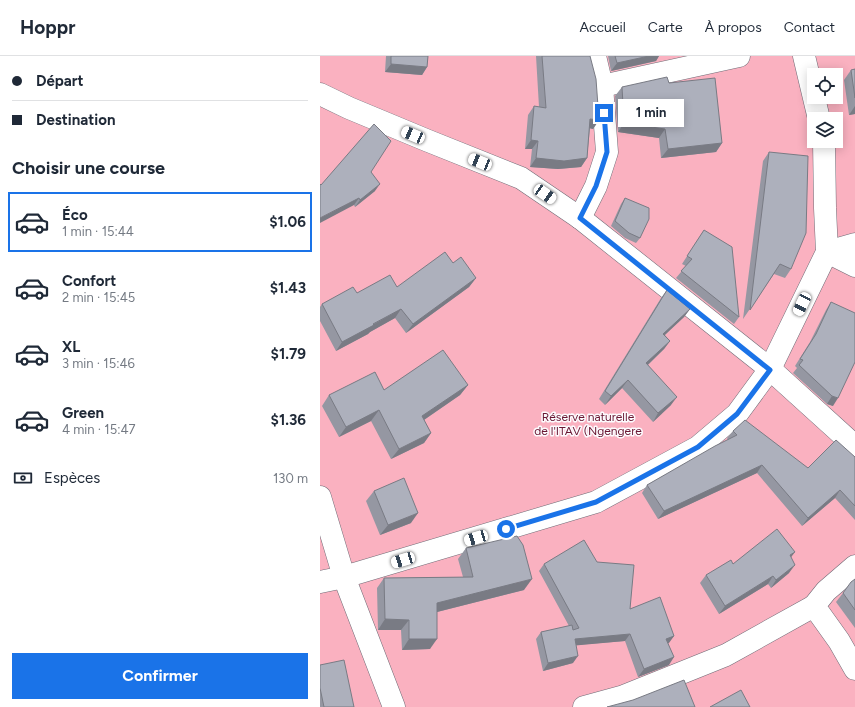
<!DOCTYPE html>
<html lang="fr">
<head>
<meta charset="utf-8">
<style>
	:root { --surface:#fff; --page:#f2f2f3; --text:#1f2937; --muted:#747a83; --line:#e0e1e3; --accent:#1a73e8 }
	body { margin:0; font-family:Figtree,sans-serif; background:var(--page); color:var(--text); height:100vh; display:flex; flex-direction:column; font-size:15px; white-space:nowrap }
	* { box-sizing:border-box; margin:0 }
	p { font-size:13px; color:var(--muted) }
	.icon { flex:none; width:22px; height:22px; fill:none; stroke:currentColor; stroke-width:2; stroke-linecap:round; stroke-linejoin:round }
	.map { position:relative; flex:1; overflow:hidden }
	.drawer { display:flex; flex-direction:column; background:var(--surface); width:320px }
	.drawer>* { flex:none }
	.banner { display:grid; align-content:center; height:88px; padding:0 12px; background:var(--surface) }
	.fabs { position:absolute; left:487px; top:12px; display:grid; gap:8px }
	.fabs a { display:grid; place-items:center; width:36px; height:36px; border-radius:0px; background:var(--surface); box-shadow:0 2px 10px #0003; font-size:20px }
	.end { position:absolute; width:18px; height:18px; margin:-9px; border:5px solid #1a73e8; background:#fff; box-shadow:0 0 0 2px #fff }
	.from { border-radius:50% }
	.bubble { position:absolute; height:28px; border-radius:0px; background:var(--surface); box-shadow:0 2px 10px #0003; font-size:13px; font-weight:700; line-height:28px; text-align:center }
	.car { position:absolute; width:12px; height:24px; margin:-12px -6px; border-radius:5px; box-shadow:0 0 3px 1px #0007; background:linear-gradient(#fff 24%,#345 0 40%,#fff 0 76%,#345 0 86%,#fff 0) }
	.banner b { display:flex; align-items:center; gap:14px; height:38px; font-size:15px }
	.banner b+b { border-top:1px solid var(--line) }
	.banner i { width:10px; height:10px; background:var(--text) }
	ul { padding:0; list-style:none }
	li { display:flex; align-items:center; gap:12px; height:60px; margin:0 8px 6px; padding:0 4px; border:2px solid transparent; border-radius:0px }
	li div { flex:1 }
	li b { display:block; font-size:15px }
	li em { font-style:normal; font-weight:700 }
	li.on { border-color:var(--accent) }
	li>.icon { width:36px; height:36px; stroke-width:1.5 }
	h2 { padding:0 12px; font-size:18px; line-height:48px }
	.pay { display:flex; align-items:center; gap:10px; height:44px; padding:0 12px; font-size:15px }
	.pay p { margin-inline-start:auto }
	.button { display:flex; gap:8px; margin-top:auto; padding:8px 12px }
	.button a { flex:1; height:46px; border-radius:0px; background:var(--accent); color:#fff; font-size:16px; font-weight:700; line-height:46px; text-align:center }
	header { display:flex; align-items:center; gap:24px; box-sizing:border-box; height:56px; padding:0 20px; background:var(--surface); border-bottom:1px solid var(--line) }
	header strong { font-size:19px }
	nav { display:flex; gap:22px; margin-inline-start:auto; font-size:14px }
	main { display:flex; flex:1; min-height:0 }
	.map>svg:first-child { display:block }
</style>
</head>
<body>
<header>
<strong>Hoppr</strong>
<nav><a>Accueil</a><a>Carte</a><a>À propos</a><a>Contact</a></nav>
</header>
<main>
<section class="drawer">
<div class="banner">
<b><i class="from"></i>Départ</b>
<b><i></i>Destination</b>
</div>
<h2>Choisir une course</h2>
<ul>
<li class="on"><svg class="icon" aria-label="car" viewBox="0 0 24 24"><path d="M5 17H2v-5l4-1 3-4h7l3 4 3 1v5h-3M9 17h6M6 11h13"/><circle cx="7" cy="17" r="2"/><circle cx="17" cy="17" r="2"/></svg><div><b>Éco</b><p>1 min · 15:44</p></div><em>$1.06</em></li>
<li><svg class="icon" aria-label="car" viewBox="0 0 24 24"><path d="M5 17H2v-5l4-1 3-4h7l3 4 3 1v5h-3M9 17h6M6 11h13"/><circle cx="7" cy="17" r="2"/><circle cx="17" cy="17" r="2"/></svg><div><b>Confort</b><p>2 min · 15:45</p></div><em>$1.43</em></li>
<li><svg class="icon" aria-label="car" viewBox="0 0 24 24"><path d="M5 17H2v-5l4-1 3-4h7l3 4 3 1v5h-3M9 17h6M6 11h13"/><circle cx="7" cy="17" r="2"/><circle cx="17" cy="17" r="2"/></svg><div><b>XL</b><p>3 min · 15:46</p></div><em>$1.79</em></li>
<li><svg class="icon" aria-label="car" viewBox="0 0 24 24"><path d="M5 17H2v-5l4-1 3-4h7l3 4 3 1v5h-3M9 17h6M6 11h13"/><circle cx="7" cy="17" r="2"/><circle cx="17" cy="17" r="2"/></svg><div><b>Green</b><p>4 min · 15:47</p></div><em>$1.36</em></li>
</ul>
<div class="pay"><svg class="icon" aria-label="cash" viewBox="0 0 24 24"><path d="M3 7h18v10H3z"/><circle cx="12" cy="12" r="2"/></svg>Espèces<p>130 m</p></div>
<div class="button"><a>Confirmer</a></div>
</section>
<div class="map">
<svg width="535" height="651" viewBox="0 0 535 651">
	<rect width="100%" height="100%" fill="#f1ecf9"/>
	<path fill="#fab1c0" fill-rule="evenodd" d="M 0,0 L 535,0 L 535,651 L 0,651 ZM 494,19 L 516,19 L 516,41 L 494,41 ZM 494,63 L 516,63 L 516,85 L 494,85 Z"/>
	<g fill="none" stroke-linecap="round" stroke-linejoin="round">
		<defs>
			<g id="minor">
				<polyline points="484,0 499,63"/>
				<polyline points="282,30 419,0"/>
				<polyline points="0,38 29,52 106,84 201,122 260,162 450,313 535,390"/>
				<polyline points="260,162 276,130 287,96 282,30 275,0"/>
				<polyline points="507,196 535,210"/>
				<polyline points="507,196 535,188"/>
				<polyline points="0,441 24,521 74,651"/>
				<polyline points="535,510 506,535 494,550 519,585 535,613"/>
				<polyline points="0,526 24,521 276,446 378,391 417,358 450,313 507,196 505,152 504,85"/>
				<polyline points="264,651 304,640 406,599 494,550"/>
			</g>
		</defs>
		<use href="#minor" stroke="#706b76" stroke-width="23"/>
		<use href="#minor" stroke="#fff" stroke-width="22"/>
	</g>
	<g fill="#9597a2">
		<polygon points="66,0 108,0 107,11 102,19 65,16"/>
		<polygon points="216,0 270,0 279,64 273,73 270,72 267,102 261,111 238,113 210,111 212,93 205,93 208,59 214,50 219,51"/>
		<polygon points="288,0 339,0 336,5 291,15"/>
		<polygon points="535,13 535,58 529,59 524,24 531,14"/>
		<polygon points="349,27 402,87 396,96 341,102 339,82 298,76 295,40 302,31"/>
		<polygon points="449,96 471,213 465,222 454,218 423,263 443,105"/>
		<polygon points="51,116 55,135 35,151 34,149 1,129"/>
		<polygon points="305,142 320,182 316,187 305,182 291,170 301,148"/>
		<polygon points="384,174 419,261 414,268 356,222 366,210 362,208"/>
		<polygon points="133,207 156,222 149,231 86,277 75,262 50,276 48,278 16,295 0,265 0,251 2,248 37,237 77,231"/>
		<polygon points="347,234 370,253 364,261 345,279 350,285 344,293 328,309 351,349 333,366 302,332 285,349 279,343 341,242"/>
		<polygon points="511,246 513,350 507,348 473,317 477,312 475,310 490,286 506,254"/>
		<polygon points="148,329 140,339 104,364 111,377 104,387 71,403 51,365 19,381 2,350 9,339 64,334"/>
		<polygon points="413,375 488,412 535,401 535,464 515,442 482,470 437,417 338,463 322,437 327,429 408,384 407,382"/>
		<polygon points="54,435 91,467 60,479 46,445"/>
		<polygon points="146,492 204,534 117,556 110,593 82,594 81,574 58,574 57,532 64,522 143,521 138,503"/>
		<polygon points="471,502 469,517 451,532 448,528 399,558 380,527 386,519 413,508"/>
		<polygon points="277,506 310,553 354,580 348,587 349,609 318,621 305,585 256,589 253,607 223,615 216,583 221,576 249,570 219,515 224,508"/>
		<polygon points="535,523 535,572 516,546 523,537"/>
		<polygon points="0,609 34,651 0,651"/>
	</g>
	<g fill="#797b84">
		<polygon points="329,0 339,0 336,5 291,15 297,7"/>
		<polygon points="71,8 107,11 102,19 65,16"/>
		<polygon points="535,50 535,58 529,59"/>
		<polygon points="270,63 279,64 273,73 264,71"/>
		<polygon points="304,67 345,73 339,82 298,76"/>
		<polygon points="211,84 218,85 212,93 205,93"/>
		<polygon points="402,87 396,96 341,102 348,93"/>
		<polygon points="216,102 267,102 261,111 238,113 210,111"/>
		<polygon points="60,128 55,135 35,151 40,144"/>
		<polygon points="39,142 34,149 0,167 0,162"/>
		<polygon points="156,222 149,231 86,277 93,268"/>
		<polygon points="81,253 75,262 50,276 48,278 16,295 22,286"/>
		<polygon points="370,253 364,261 337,286 343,278"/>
		<polygon points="350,285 344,293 320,316 326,307"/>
		<polygon points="308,324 302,332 285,349 291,340"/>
		<polygon points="148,329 140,339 95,370 102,360"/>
		<polygon points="512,340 518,342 513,350 507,348"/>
		<polygon points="357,341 351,349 333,366 338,357"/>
		<polygon points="59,354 51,365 19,381 26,371"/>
		<polygon points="111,377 104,387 71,403 79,393"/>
		<polygon points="442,409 437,417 338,463 344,455"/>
		<polygon points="520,434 515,442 482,470 488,462"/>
		<polygon points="98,457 91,467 60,479 68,469"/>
		<polygon points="475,496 469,504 470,499"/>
		<polygon points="475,509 469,517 451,532 456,524"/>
		<polygon points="453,520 448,528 399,558 405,550"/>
		<polygon points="212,523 204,534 109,558 117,547"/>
		<polygon points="65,563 89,564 81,574 58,574"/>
		<polygon points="310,578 305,585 250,590 255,583"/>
		<polygon points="354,580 349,587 341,590 346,583"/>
		<polygon points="89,583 117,583 110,593 82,594"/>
		<polygon points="258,600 253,607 223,615 228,607"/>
		<polygon points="354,601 349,609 318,621 324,613"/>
	</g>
	<g fill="#adb0bc" stroke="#797b84">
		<polygon points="71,0 108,0 107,11 71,8"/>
		<polygon points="222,0 270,0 276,23 279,64 270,63 267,102 244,105 216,102 218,85 211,84 214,50 226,52"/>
		<polygon points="295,0 329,0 297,7"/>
		<polygon points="535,13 535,42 531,14"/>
		<polygon points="347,21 349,27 395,22 402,87 348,93 345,73 304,67 302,31"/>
		<polygon points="54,68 71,85 51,116 60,128 40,144 39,142 0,162 0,128 1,129"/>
		<polygon points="449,96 488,100 486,177 471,213 460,208 430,254"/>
		<polygon points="305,142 329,152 329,163 320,182 309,177 295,165"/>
		<polygon points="384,174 412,191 419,261 361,215 372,203 367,200"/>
		<polygon points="125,196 133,207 141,201 156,222 93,268 81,253 53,268 54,269 22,286 2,248 33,231 37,237 70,219 77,231"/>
		<polygon points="347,234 370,253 343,278 350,285 326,307 357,341 338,357 308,324 291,340 285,335"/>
		<polygon points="511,246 535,257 535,306 518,342 512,340 479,309 483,304 480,303 496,278"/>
		<polygon points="123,294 148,329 102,360 111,377 79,393 59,354 26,371 9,339 55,316 64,334"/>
		<polygon points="425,364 488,412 516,384 535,401 535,450 520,434 488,462 442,409 344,455 327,429 395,390 417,379 413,375"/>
		<polygon points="84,422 98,457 68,469 54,435"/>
		<polygon points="457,473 475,496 470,499 475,509 456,524 453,520 405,550 386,519 411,504 413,508"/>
		<polygon points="197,480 203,489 212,523 117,547 117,583 89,583 89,564 65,563 64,522 153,521 146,492"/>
		<polygon points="264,484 277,506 314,509 310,553 340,541 354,580 346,583 354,601 324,613 310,578 255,583 258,600 228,607 221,576 252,569 253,574 259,572 224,508"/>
		<polygon points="535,523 535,554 523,537 531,526"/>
		<polygon points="24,604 34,651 4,651 0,632 0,609"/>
		<polygon points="364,624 375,651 287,651 313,644"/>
		<polygon points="421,634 430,651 390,651"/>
	</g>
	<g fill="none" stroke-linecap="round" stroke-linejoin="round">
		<polyline stroke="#1a73e8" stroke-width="5" points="186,473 276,446 378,391 417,358 450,314 260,162 276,130 287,96 284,57"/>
	</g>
	<g text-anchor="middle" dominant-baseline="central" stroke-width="3" stroke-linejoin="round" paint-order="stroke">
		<g font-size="12" fill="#691632" stroke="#fcfbfe">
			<text x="268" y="361">Réserve naturelle<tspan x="268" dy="14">de l'ITAV (Ngengere</tspan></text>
		</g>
	</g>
</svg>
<div class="fabs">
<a><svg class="icon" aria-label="locate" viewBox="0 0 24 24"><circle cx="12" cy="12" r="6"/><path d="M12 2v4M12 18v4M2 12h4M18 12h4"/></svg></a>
<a><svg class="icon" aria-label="layers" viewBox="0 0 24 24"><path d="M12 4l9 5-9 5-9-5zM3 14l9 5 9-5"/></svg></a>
</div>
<i class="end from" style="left:186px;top:473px"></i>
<i class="end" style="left:284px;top:57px"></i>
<div class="bubble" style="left:298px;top:43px;width:66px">1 min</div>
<i class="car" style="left:93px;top:79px;rotate:293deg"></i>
<i class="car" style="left:160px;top:106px;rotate:292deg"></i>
<i class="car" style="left:225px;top:138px;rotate:124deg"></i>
<i class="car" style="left:482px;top:248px;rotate:206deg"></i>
<i class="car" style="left:156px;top:482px;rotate:253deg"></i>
<i class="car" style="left:83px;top:504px;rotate:253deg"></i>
</div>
</main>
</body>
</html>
